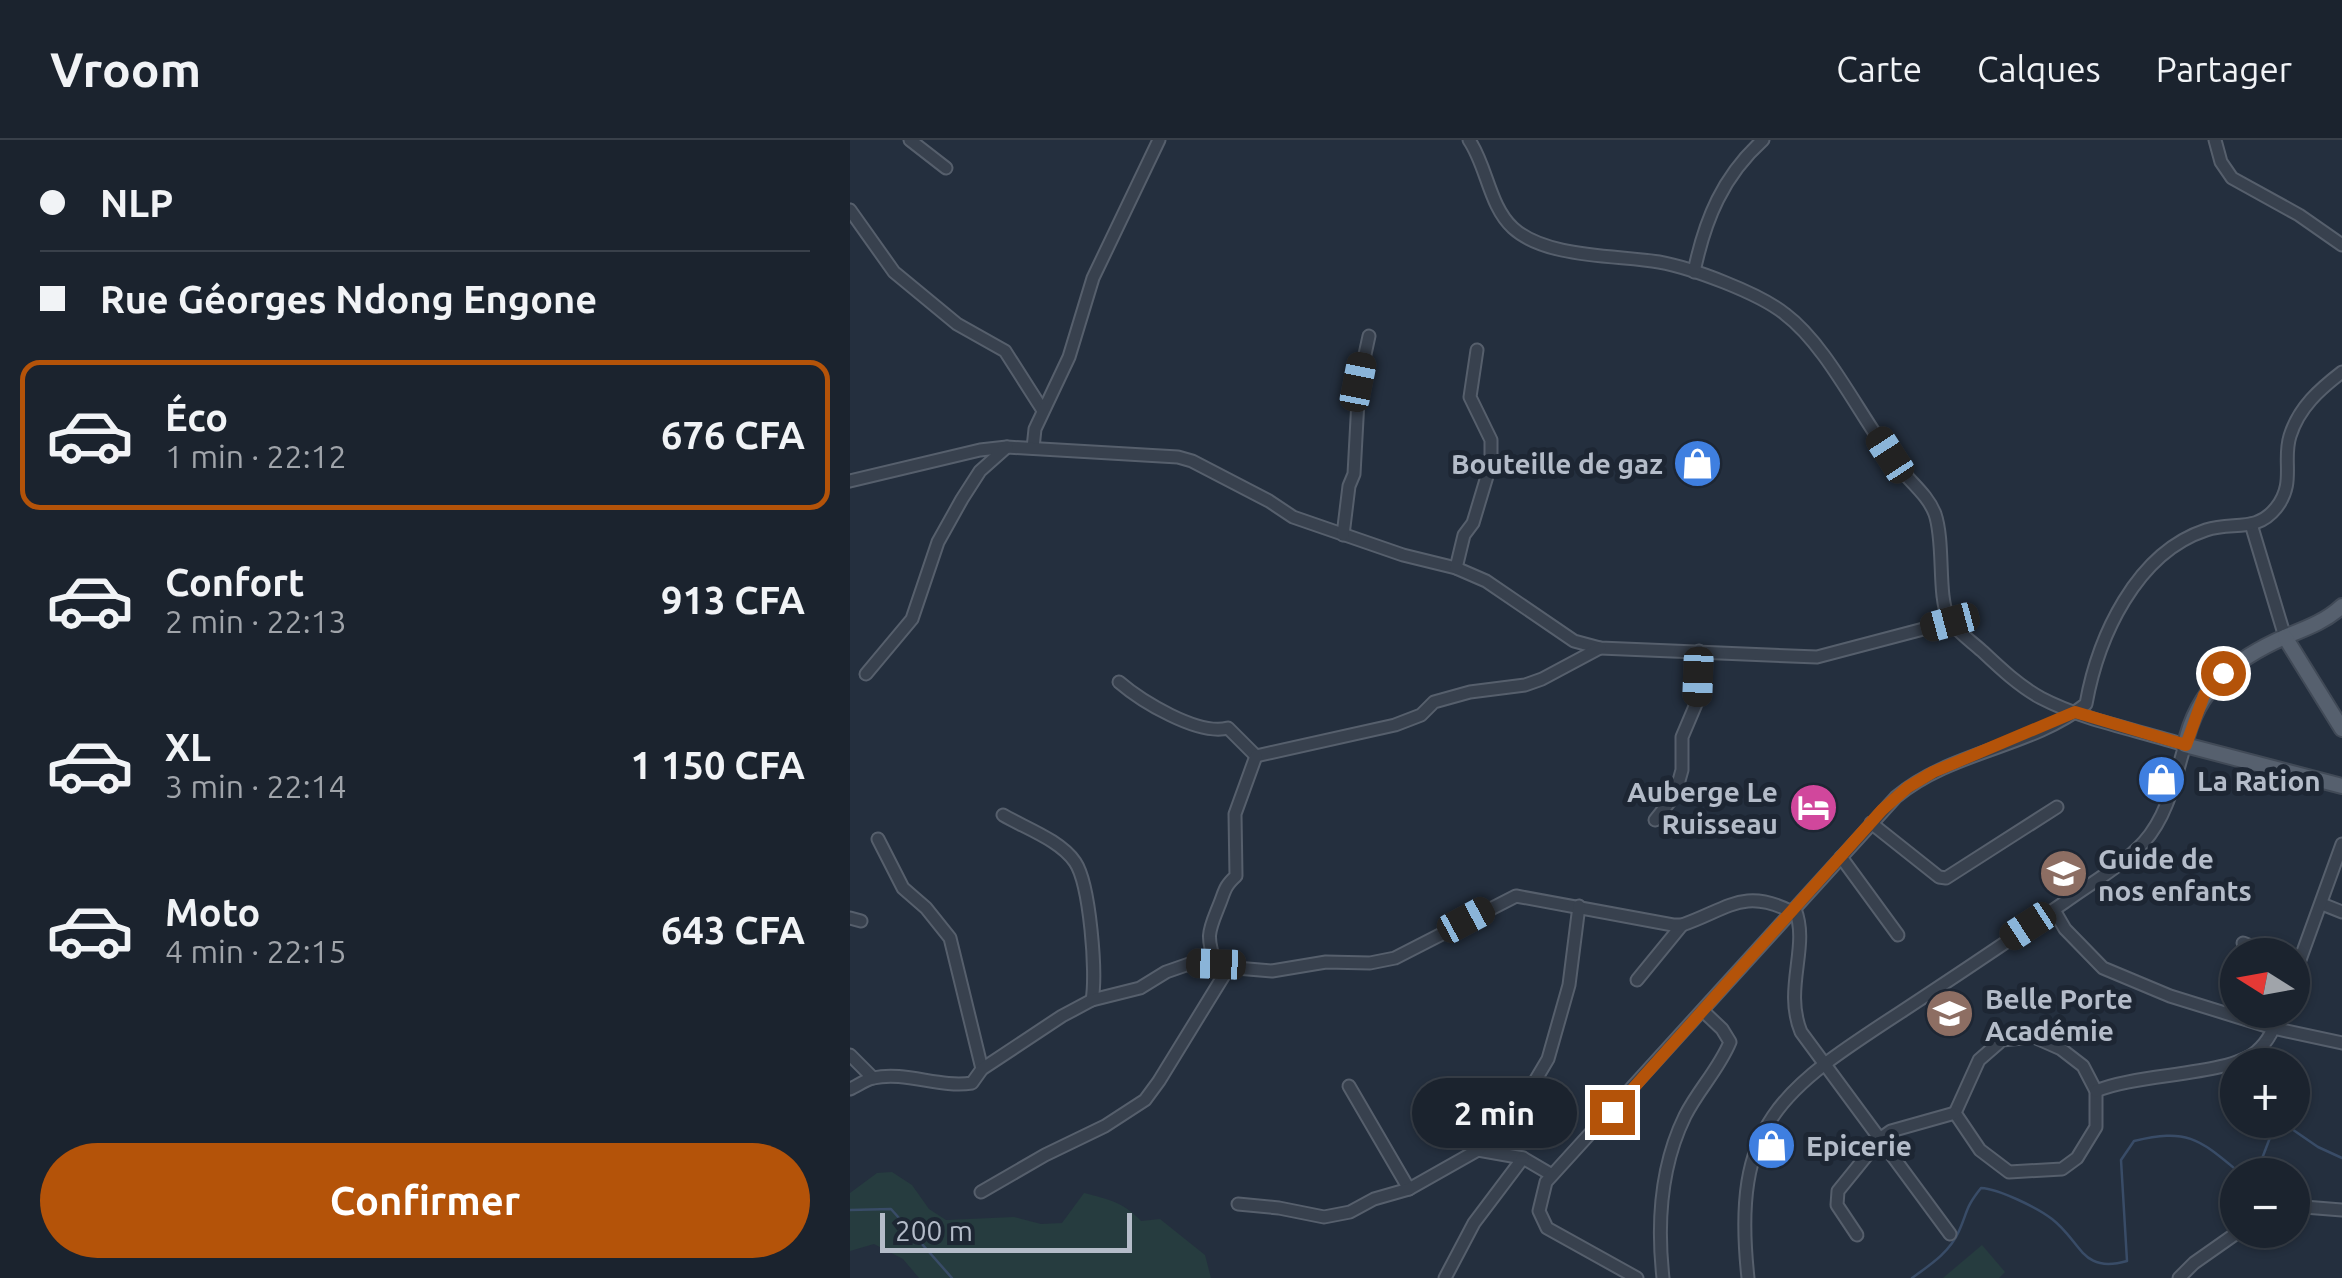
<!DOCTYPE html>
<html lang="fr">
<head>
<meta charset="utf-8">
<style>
	:root { --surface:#1b232e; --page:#282f3a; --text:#f1f3f6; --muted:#a0a4aa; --line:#39404a; --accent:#b45309 }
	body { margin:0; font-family:Ubuntu,sans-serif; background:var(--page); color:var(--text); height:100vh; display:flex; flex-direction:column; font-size:38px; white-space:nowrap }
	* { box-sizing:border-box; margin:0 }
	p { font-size:32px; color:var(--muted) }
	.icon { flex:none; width:55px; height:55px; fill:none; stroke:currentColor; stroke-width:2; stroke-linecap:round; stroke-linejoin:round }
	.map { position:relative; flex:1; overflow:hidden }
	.drawer { display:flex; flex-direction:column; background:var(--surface); width:850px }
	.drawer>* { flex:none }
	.top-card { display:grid; align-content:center; height:220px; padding:0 40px; background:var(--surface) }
	.needle { width:65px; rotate:281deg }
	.tools { position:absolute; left:1370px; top:798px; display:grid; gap:20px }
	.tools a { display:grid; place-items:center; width:90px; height:90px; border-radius:50%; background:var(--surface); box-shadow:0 2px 8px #0004,0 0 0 2px var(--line); font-size:50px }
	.scale { position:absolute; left:30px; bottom:25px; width:252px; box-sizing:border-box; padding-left:10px; border:5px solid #b4bcc9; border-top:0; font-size:28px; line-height:35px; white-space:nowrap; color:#b4bcc9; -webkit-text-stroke:8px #1d2633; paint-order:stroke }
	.end { position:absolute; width:45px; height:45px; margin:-22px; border:12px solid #b45309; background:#fff; box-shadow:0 0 0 5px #fff }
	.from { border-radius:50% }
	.bubble { position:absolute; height:70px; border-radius:35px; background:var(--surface); box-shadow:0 2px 8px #0004,0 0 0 2px var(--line); font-size:32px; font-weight:600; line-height:70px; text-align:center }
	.car { position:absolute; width:30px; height:60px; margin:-30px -15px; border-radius:12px; box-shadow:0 0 8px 2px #0007; background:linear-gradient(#222 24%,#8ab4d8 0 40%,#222 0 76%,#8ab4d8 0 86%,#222 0) }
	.top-card b { display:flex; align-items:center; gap:35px; height:95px; font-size:38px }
	.top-card b+b { border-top:2px solid var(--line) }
	.top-card i { width:25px; height:25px; background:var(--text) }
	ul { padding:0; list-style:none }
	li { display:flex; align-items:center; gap:30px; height:150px; margin:0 20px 15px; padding:0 20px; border:5px solid transparent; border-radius:20px }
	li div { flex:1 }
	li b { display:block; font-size:38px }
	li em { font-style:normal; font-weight:600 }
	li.on { border-color:var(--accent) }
	li>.icon { width:90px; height:90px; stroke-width:1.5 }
	.button { display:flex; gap:20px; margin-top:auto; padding:20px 40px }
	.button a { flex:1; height:115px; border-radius:60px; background:var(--accent); color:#fff; font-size:40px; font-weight:600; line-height:115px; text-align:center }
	header { display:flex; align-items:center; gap:60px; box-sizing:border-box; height:140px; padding:0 50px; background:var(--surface); border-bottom:2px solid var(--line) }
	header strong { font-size:48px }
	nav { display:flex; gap:55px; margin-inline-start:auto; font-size:35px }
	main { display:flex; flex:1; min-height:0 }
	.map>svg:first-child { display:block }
</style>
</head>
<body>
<header>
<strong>Vroom</strong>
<nav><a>Carte</a><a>Calques</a><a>Partager</a></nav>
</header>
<main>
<section class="drawer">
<div class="top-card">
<b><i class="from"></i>NLP</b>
<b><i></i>Rue Géorges Ndong Engone</b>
</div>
<ul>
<li class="on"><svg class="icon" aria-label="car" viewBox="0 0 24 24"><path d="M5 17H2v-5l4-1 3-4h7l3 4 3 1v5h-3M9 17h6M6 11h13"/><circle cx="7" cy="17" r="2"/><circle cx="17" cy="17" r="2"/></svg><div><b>Éco</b><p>1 min · 22:12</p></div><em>676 CFA</em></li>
<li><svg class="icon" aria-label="car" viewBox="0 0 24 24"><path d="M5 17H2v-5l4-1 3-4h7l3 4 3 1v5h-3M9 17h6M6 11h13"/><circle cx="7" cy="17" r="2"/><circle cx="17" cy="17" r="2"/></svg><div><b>Confort</b><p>2 min · 22:13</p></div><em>913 CFA</em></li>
<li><svg class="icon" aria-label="car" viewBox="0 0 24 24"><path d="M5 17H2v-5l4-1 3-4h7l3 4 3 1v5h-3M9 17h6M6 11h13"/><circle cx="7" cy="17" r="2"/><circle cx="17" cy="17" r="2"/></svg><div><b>XL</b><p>3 min · 22:14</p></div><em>1 150 CFA</em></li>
<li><svg class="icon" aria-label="car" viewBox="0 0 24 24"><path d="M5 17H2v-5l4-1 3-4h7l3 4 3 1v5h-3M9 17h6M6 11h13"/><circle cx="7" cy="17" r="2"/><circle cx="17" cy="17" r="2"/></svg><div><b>Moto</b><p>4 min · 22:15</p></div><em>643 CFA</em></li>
</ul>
<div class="button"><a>Confirmer</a></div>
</section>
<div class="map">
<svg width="1492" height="1138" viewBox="0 0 1492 1138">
	<rect width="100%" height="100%" fill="#242f3e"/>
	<g fill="#263c3f">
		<path d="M 42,1032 L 62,1045 L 79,1069 L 96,1080 L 164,1077 L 191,1084 L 212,1083 L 234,1053 C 258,1059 275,1063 291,1081 L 310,1079 L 355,1115 L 361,1138 L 69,1138 L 53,1119 L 24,1104 L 0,1111 L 0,1053 L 27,1033 Z"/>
		<polygon points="1132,1105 1155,1132 1149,1138 1093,1138"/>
	</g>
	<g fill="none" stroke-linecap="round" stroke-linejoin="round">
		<g stroke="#394c67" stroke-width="2.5">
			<polyline points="0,1070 41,1069 102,1138"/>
			<path d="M 1062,1138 C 1080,1125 1100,1112 1109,1091 C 1118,1071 1115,1068 1131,1048 C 1149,1049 1188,1068 1202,1079 C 1232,1102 1231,1134 1277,1121 L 1271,1020 L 1284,1001 C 1338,988 1349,999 1390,1033 L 1408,1029 L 1421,995 L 1433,983 L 1468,1007 L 1492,1018"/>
		</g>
		<defs>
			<g id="minor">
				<polyline points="60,0 96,28"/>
				<path d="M 619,0 C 637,26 639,66 663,88 C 696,118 766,115 809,122 C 842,128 909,153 935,174 C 979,207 1013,283 1048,326 C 1060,342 1078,355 1085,374 C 1095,403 1087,457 1099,479 C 1106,491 1121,501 1132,511 C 1150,528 1169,546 1191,558 C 1235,581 1288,590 1335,605 C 1325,638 1318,675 1294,702 C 1272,726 1241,743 1215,762 C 1161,799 1106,836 1051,872 C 931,950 881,983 898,1138"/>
				<polyline points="1365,0 1371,22 1382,38 1449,75 1492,105"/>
				<polyline points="0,70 44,132 107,184 155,211 192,269"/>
				<path d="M 844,132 C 855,79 873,36 913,0"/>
				<polyline points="183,308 185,289 219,217 243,138 309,0"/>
				<polyline points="0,341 130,310 157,307 328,317 342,321 419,361 443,377 553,415 606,428 636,441 724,501 750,508 967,517 1100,482"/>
				<polyline points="1401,384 1435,497"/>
				<polyline points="493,395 499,346 504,334 509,242 519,196"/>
				<polyline points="606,428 614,395 623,383 641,323 641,300 620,257 627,210"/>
				<polyline points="16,534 62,479 88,402 112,359 130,331 157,307"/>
				<path d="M 269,542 C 291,561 348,596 378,588 L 406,616 L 545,585 L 571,575 L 584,562 L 620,552 L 675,545 L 692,539 L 750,508"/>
				<path d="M 153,675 C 175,688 210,700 225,722 C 240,744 247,834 242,860"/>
				<polyline points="805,680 825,655 832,630 832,597 846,564 849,511"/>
				<polyline points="1021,683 1089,737 1096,738 1207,667"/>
				<polyline points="28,699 53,748 76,768 100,798 132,929"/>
				<polyline points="991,717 1048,795"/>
				<polyline points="1472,764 1492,772"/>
				<path d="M 945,769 C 960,807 933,848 951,892 L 1100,1094"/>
				<polyline points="1204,770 1215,789 1253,828 1320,856 1423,888 1492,903"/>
				<polyline points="0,778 11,781"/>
				<polyline points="1393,803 1424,815"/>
				<path d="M 366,825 C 355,794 359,791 370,763 C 375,750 375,746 386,736 L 385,674 L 406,616"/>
				<polyline points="787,840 832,785"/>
				<polyline points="1442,842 1492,704"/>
				<polygon points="1184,897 1211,909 1233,926 1246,951 1246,987 1227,1018 1212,1029 1159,1032 1130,1010 1105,973 1129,920 1152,900"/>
				<polyline points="0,915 23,938"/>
				<polyline points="499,946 559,1049"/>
				<path d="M 0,949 C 7,946 15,940 23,938 C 56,931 89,948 122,943 L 132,929 L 212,876 L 242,860 L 290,848 L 316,832 L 339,824 L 422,831 L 476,822 L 520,823 L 545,818 L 666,756 L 823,785 L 832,785 C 878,769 894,747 942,772"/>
				<path d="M 1246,951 C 1287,933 1379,936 1407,911 C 1420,900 1425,885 1431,870"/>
				<polyline points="628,1010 673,1018 702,1035"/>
				<polyline points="131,1052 195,1015 255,986 295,960 309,941 379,827"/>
				<polyline points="388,1064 429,1068 474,1077 500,1072 524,1059 559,1049 628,1010 685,941 698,919 719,845 729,766"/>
				<polyline points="1442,1066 1492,1070"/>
				<polyline points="1007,1095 987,1065 988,1051 1031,998 1041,991 1105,973"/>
				<polyline points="595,1138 624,1083 673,1018"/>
				<path d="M 787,1138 L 697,1088 L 689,1071 L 696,1042 L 1046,657 C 1101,611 1180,608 1236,564 C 1248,497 1286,413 1356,390 C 1383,381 1406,393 1426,368 C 1446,343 1432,321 1440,296 C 1449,267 1470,249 1492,232"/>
				<path d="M 813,1138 C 807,1084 811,1025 835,976 C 848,950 869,929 880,902 L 872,889 L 853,871"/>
				<polyline points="1329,1138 1344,1123 1391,1090"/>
			</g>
			<g id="major">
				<path d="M 1492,466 C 1476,481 1457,488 1437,496 C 1386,518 1347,548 1335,605 L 1492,646"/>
				<polyline points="1435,497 1492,589"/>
			</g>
		</defs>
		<use href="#minor" stroke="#565f6c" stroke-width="15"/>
		<use href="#major" stroke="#414a57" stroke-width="18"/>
		<use href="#minor" stroke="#38414e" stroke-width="11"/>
		<use href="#major" stroke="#56606e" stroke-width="14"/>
	</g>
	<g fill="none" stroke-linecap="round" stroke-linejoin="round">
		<polyline stroke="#b45309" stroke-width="12" points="762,972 1032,670 1058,647 1083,632 1225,572 1336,605 1354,555 1373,533"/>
	</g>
	<defs>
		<symbol id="shop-disc" viewBox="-11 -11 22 22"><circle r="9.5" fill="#3f7fe0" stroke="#1d2633"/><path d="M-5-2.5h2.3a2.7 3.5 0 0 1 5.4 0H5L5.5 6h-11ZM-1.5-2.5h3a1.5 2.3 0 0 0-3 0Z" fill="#fff"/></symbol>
		<symbol id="hotel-disc" viewBox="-11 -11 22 22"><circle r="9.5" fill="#d1479c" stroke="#1d2633"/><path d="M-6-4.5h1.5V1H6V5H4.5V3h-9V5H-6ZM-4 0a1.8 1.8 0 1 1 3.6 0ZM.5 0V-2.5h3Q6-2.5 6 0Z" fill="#fff"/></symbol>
		<symbol id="school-disc" viewBox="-11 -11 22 22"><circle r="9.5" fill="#8d6e63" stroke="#1d2633"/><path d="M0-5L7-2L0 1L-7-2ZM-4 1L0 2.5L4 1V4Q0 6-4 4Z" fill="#fff"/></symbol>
	</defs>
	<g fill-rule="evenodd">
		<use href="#shop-disc" x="820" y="296" width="55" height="55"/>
		<use href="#shop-disc" x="1284" y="612" width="55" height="55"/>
		<use href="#hotel-disc" x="936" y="640" width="55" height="55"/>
		<use href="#school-disc" x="1186" y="706" width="55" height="55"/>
		<use href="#school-disc" x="1072" y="846" width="55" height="55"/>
		<use href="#shop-disc" x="894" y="978" width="55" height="55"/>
	</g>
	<g text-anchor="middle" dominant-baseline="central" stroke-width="10" stroke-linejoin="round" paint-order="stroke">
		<g font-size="28" font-weight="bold" fill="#b4bcc9" stroke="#1d2633" text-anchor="start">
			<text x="813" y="323" text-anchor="end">Bouteille de gaz</text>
			<text x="1347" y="640">La Ration</text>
			<text x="928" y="651" text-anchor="end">Auberge Le<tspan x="928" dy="32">Ruisseau</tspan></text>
			<text x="1248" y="718">Guide de<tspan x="1248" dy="32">nos enfants</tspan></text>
			<text x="1135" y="858">Belle Porte<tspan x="1135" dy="32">Académie</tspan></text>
			<text x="956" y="1005">Epicerie</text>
		</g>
	</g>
</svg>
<div class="tools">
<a><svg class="needle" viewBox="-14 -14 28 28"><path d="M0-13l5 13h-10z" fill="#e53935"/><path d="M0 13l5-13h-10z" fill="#a0a4aa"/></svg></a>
<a>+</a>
<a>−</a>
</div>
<div class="scale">200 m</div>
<i class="end from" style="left:1373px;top:533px"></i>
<i class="end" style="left:762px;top:972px"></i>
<div class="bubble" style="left:562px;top:938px;width:165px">2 min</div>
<i class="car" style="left:508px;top:242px;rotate:11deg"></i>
<i class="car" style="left:1040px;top:315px;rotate:327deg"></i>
<i class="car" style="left:1100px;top:482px;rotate:255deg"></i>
<i class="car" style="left:848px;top:537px;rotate:182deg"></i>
<i class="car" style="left:616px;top:780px;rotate:62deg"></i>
<i class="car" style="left:1178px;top:786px;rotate:237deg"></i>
<i class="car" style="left:366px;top:824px;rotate:272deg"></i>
</div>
</main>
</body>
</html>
